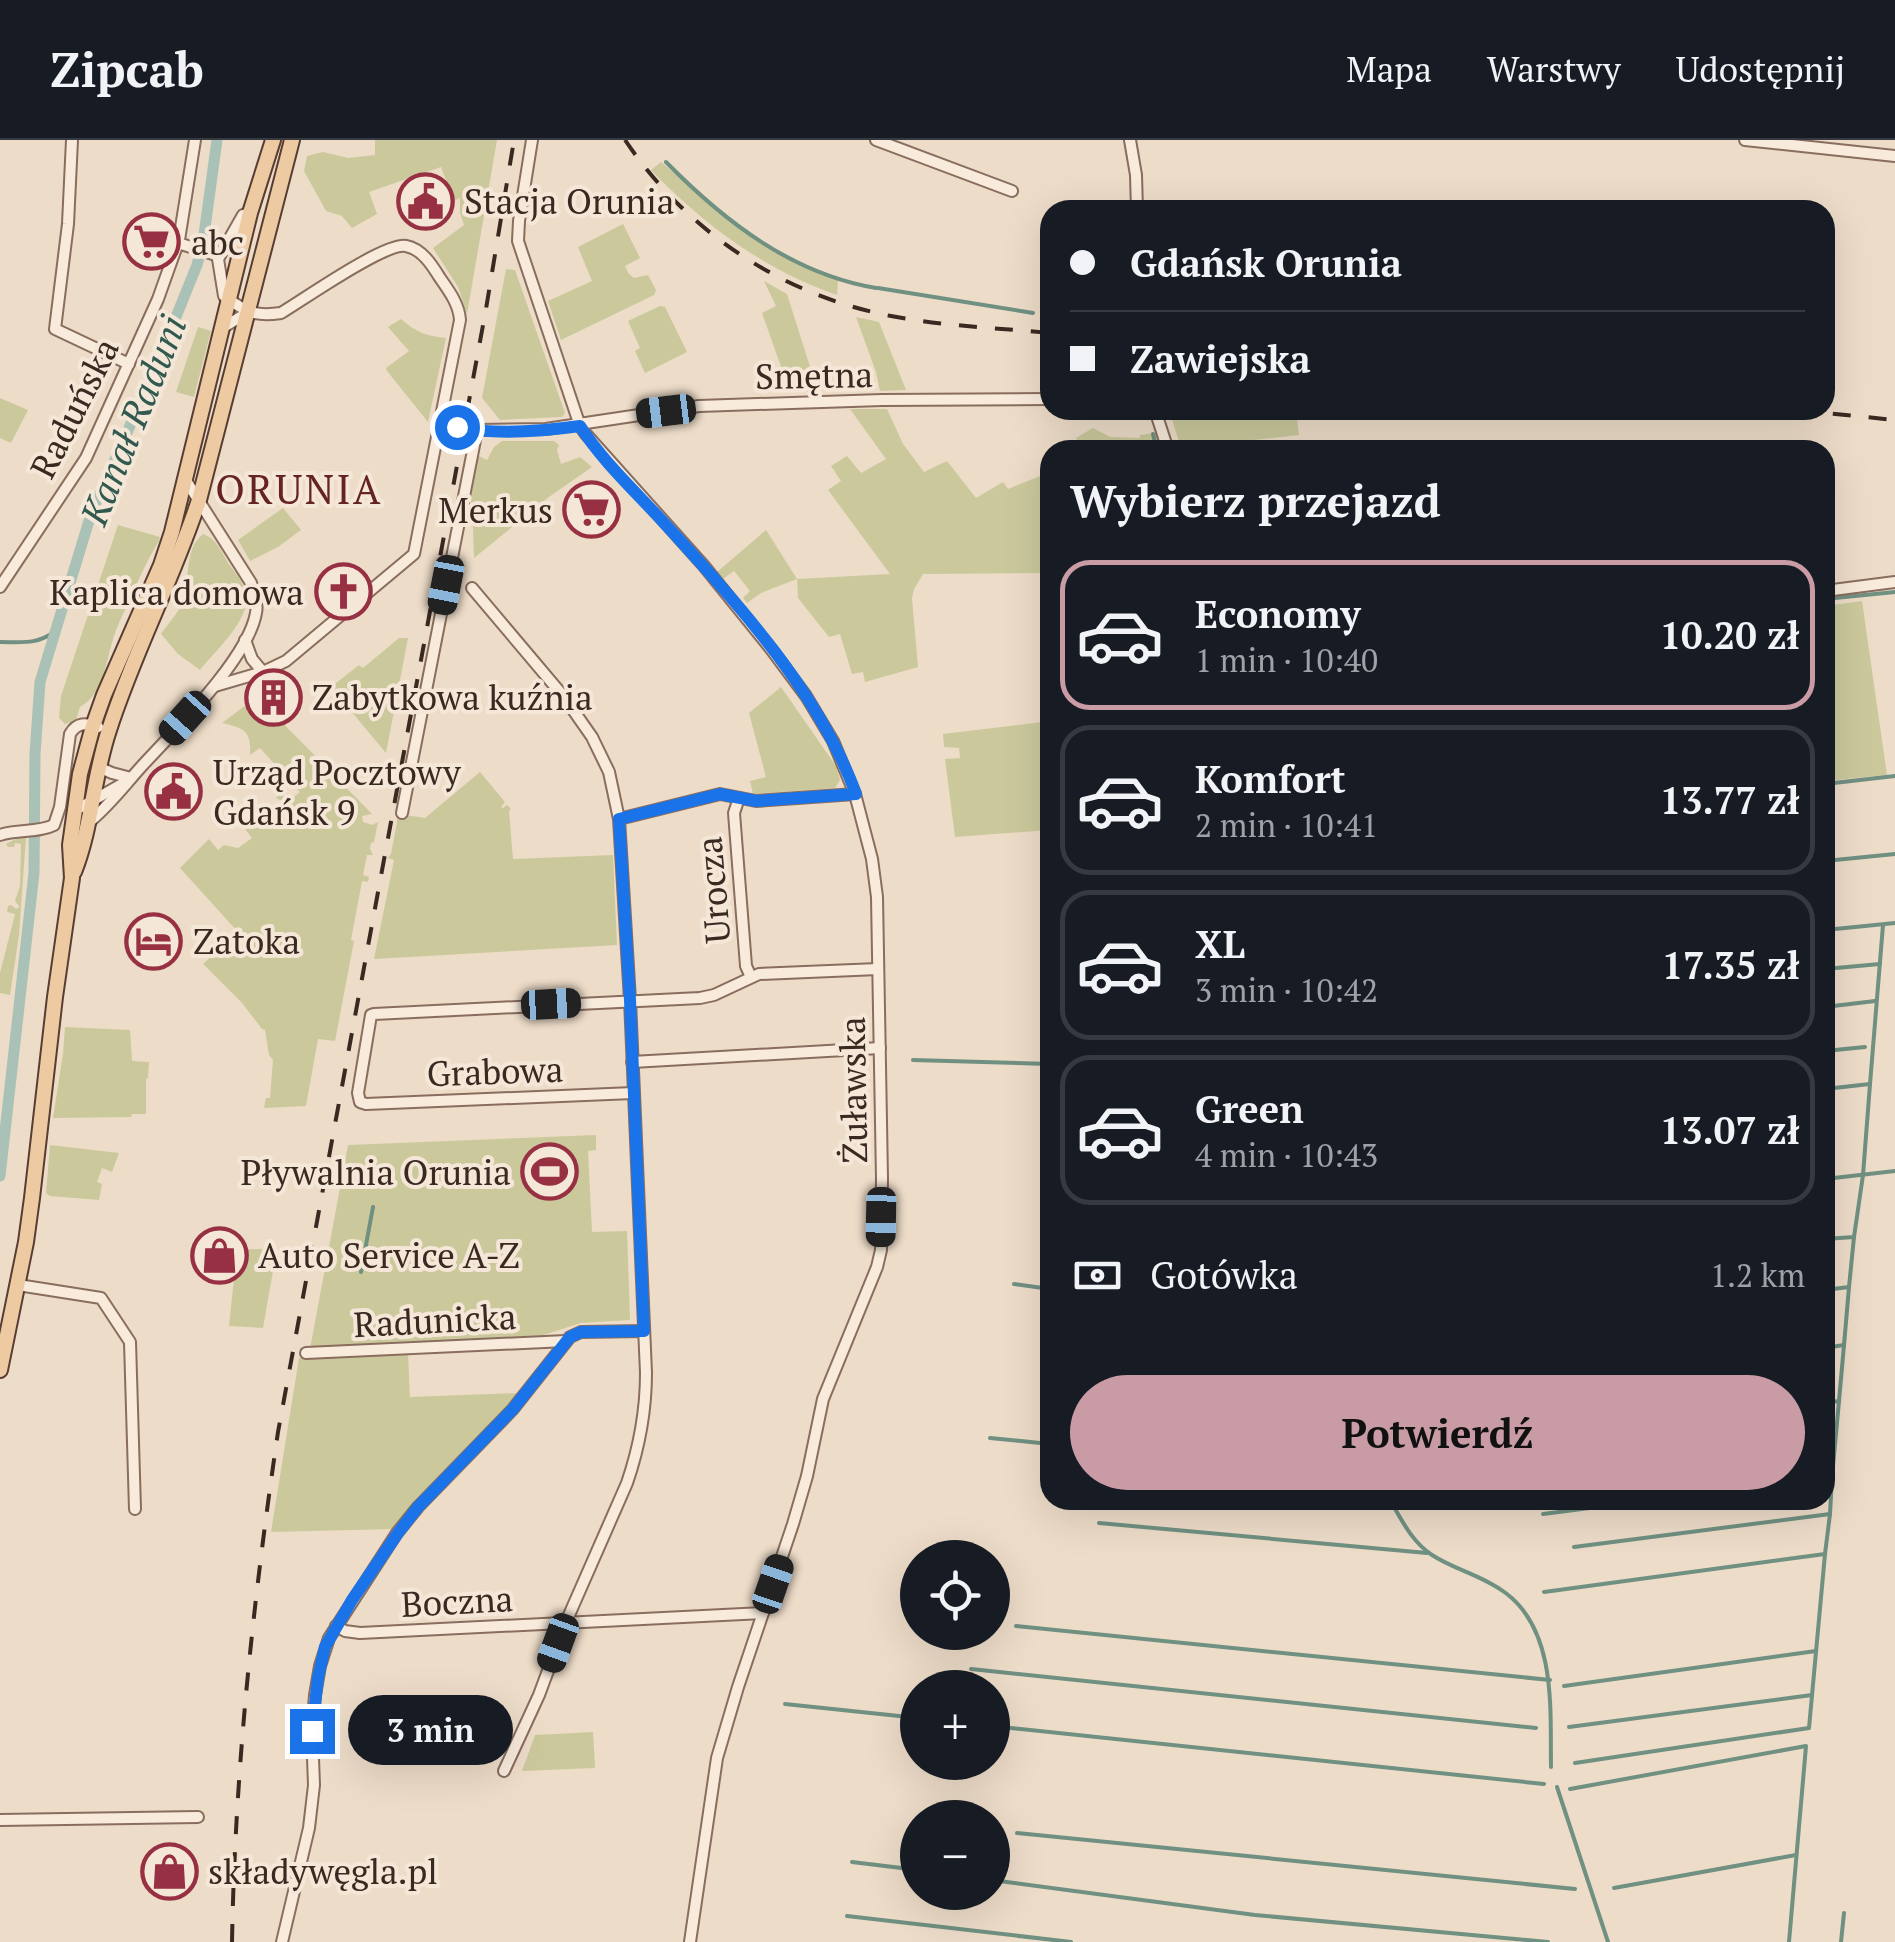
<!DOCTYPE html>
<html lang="pl">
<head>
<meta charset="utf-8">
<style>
	:root { --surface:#171b24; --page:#242831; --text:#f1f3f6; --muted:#9ea1a6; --line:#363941; --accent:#c89ba5 }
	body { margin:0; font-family:"PT Serif",serif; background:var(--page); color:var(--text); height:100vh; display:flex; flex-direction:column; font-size:38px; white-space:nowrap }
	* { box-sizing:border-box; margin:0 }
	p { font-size:32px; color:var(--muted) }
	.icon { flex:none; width:55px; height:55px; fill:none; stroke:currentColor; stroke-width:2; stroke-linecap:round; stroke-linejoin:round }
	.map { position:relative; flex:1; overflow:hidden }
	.panel { position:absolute; left:1040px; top:300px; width:795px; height:1070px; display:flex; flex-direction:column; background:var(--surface); border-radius:30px; box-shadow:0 10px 40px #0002 }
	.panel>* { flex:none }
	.banner { position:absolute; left:1040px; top:60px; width:795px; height:220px; border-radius:30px; box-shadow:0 10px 40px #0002; display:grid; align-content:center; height:220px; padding:0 30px; background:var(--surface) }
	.fabs { position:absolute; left:900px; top:1400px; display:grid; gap:20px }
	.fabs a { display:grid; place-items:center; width:110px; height:110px; border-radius:50%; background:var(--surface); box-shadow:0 10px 40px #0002; font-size:50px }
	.end { position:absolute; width:45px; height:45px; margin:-22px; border:12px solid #1a73e8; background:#fff; box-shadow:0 0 0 5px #fff }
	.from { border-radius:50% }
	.bubble { position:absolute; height:70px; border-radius:35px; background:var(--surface); box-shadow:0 10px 40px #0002; font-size:32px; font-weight:700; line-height:70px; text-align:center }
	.car { position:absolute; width:30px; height:60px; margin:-30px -15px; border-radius:12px; box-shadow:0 0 8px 2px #0007; background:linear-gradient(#222 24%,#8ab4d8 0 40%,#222 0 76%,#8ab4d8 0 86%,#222 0) }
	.banner b { display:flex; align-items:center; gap:35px; height:95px; font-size:38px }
	.banner b+b { border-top:2px solid var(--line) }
	.banner i { width:25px; height:25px; background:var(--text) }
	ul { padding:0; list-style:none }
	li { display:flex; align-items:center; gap:30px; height:150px; margin:0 20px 15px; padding:0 10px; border:5px solid var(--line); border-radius:30px }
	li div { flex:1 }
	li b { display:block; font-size:38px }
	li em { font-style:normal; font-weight:700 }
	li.active { border-color:var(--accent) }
	li>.icon { width:90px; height:90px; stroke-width:1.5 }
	h2 { padding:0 30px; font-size:45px; line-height:120px }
	.pay { display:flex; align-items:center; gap:25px; height:110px; padding:0 30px; font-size:38px }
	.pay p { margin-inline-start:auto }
	.action { display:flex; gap:20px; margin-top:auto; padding:20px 30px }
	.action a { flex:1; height:115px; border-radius:60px; background:var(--accent); color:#111; font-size:40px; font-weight:700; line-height:115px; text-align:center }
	header { display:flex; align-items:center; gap:60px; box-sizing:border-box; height:140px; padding:0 50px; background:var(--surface); border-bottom:2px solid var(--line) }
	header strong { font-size:48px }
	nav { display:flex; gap:55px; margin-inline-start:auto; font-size:35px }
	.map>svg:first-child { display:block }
</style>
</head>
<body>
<header>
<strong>Zipcab</strong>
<nav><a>Mapa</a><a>Warstwy</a><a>Udostępnij</a></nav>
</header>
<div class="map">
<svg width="1895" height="1802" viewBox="0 0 1895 1802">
	<rect width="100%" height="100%" fill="#eddcc8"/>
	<g fill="#cbc99c">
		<polygon points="375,0 497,0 467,174 458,147 433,108 464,85 460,73 460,58 454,61 441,27 369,52 377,74 352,88 342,76 326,71 304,31 307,16 323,12 348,18 375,15"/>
		<path d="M 661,22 L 741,90 L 814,131 L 838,140 L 837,155 C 763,129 704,85 651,30 Z"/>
		<polygon points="623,84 640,118 625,126 629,134 634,138 648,135 656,150 654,155 561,200 548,161 592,141 578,107"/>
		<polygon points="506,129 515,130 565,273 562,277 500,280 482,258"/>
		<polygon points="764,141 787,154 818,252 791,252 789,249 762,173 776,166"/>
		<polygon points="660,166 665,167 687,212 645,233 635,211 640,208 628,181"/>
		<polygon points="856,177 879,182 906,250 880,251 876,232"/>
		<path d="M 401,179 C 416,192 426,196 446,198 L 428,282 L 387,231 L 386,228 L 409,211 L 388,187 Z"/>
		<polygon points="198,187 211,191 194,257 176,252"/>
		<polygon points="0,258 28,270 11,303 0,298"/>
		<polygon points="850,269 887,269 903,304 924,332 947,321 976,358 1003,342 1008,349 1040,336 1050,351 1050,433 923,434 914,449 912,458 918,527 865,542 863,532 852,534 840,494 829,497 798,458 797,439 761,453 747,463 743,458 750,451 734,431 723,439 717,432 766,390 797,439 890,434 828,350 841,341 831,326 847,316 861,333 886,319"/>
		<polygon points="1169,270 1296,270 1299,295 1181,308"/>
		<polygon points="1093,288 1110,297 1140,298 1140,295 1156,293 1161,310 1082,310 1076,298"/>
		<polygon points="502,301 554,301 559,305 557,310 561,324 580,317 592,327 549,357 474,418 472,363 465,359 475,314 487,320 494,307"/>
		<polygon points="283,368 301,390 278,407 250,421 238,400"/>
		<path d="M 118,385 L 160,397 L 159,401 C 147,420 139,439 130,459 C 125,471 118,483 114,496 C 106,520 104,554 80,567 L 76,580 L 65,584 L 59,578 L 61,556 Z"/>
		<path d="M 203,394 C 216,398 221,411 228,423 C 234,431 242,440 245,450 C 255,476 215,511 200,530 L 178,514 L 161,494 C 169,482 180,471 185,458 L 183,456 C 191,436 184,409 203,394 Z"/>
		<polygon points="1862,461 1887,635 1825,641 1825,466"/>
		<polygon points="399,498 408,498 386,613 331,547 359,525 363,528"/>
		<polygon points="781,547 836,626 840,640 835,648 753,654 750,641 766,637 749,573"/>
		<path d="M 259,555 L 271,571 L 372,674 L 362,676 L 363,682 L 372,685 L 378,682 L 374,702 L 371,703 L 370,709 L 373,715 L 367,715 L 363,735 L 369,737 L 368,742 L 362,741 L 351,800 L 354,801 L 335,901 L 318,899 L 306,966 L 264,968 L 266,958 L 270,958 L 273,920 L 269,915 L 265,890 L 262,889 L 242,863 L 203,824 L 238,792 L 180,728 L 209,699 L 218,710 L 224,705 L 238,708 L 252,698 L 243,686 L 267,666 L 276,669 L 284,662 L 276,658 C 282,652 287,652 294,657 L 300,652 L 260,608 L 250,615 C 252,589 242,588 222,583 Z"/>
		<polygon points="1050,581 1050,690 955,697 945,619 960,618 959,608 944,607 943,594"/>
		<polygon points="480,632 505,662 501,667 503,668 507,665 511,669 509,671 513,719 613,715 617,805 374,819 394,720 388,718 391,714 399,671 405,675 425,678"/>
		<polygon points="20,697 26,697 19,795 10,855 0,853 0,833 15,774 7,772 8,766 11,765 16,769 20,767 15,761 20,746 21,704 15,703 14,707 8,707 6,704"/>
		<polygon points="65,887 130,890 132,921 149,922 148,938 146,939 146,974 132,974 131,977 53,978 63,914"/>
		<polygon points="596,995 596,1010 588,1011 592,1092 627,1091 630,1180 581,1183 531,1199 310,1209 348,1005"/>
		<polygon points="50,1005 119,1013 112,1032 102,1028 97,1042 102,1044 99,1060 50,1056 46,1053"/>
		<polygon points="277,1108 263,1188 229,1186 237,1110"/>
		<polygon points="408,1213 410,1257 519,1253 395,1389 271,1392 299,1218"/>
		<polygon points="593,1592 595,1628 522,1631 535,1595"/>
	</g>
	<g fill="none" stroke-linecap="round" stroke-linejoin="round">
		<g stroke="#709082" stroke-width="4">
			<path d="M 666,22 C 724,81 792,134 876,148"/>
			<polyline points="878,148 1033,173"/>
			<polyline points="1153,294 1157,310"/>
			<polyline points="1825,459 1895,452"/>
			<path d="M 0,502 C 23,502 36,505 56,491"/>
			<polyline points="1825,644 1895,636"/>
			<polyline points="1825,721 1895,714"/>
			<polyline points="1825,790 1895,783"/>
			<polyline points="1825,829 1880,824"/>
			<polyline points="1825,867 1875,861"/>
			<polyline points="1825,911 1865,907"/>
			<polyline points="913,920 1050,924"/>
			<polyline points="1825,949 1870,944 1883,785"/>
			<polyline points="1825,1039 1895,1031"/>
			<polyline points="1825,1099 1854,1097 1863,1035 1870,944"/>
			<polyline points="365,1110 379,1113"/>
			<polyline points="361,1132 373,1067"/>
			<polyline points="1014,1144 1050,1149"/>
			<polyline points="1825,1150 1849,1147 1854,1097"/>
			<polyline points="1825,1208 1844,1205 1849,1147"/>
			<polyline points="1825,1263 1839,1261 1844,1205"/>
			<polyline points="990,1298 1050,1304"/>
			<polyline points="1825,1337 1832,1337 1839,1261"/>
			<path d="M 1390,1360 C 1401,1379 1412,1402 1432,1415 C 1455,1430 1484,1436 1507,1454 C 1557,1493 1550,1571 1551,1627"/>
			<polyline points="1543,1374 1652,1360"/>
			<polyline points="1099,1383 1427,1413"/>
			<polyline points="1574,1407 1830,1374 1832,1337"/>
			<polyline points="1544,1452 1825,1414 1830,1374"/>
			<polyline points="1016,1486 1550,1540"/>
			<polyline points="971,1529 1536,1588"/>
			<polyline points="1564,1546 1816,1511"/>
			<polyline points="785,1564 918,1578"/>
			<polyline points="992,1586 1544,1644"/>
			<polyline points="1569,1587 1812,1555"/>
			<polyline points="1575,1623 1809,1588 1825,1414"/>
			<polyline points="1557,1647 1608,1802"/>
			<polyline points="1570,1649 1806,1606 1789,1802"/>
			<polyline points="1017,1693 1575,1749"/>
			<polyline points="852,1722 918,1730"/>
			<polyline points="992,1740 1255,1775 1548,1802"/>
			<polyline points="1614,1748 1796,1715"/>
			<polyline points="847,1776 1071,1802"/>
			<polyline points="1841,1802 1844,1773"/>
		</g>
		<polyline stroke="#a9c1b6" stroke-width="11" points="0,1036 34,733 35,614 40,542 91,374 152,236 197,125 203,102 217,0"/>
		<defs>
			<g id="minor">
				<polyline points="72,0 68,84 55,189 129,224"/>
				<polyline points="532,0 519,81 518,101 580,286 585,293 704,426 771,509 806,556 833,601 855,654 872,719 877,757 882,1038 881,1110 877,1127 823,1259 807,1336 793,1384 738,1547 717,1618 690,1802"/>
				<polyline points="876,0 1012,51"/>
				<polyline points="1130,0 1136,35 1137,70"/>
				<polyline points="1745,0 1895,16"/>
				<polyline points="178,103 219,116"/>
				<polyline points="222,188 247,173"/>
				<polyline points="1155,270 1168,310"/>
				<polyline points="441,284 477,290 546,289 699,266 882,260 1050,259"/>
				<polyline points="0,447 86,318 158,159 179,100 195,0"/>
				<path d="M 472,448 L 564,557 L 592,597 L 609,632 L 619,679 L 630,860 L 646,1233 C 646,1270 639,1308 627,1343 L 566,1482 L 539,1555 L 504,1631"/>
				<polyline points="1825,451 1895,442"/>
				<polyline points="245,500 252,519 263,532"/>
				<path d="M 215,546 L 263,532 L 286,521 L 414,414 L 460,180 C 459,164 449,151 440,138 C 432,125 422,109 406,106 C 385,102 303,160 281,173 C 254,177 246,172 224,156 L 218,119 L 243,75 L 250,73"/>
				<polyline points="98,627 112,633 131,638"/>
				<polyline points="739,658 734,673 746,826 751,837"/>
				<polyline points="74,671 122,644"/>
				<polyline points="402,673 477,290"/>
				<polyline points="619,679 720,654 756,661 855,654"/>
				<path d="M 88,683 C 109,666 123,647 141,627 C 173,592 248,519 256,473 C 258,463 255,453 251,443 L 185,339"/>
				<path d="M 0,695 C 17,689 38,693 54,685 L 60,667 L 70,594 C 77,582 86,583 98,587"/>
				<polyline points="632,922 880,908"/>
				<polyline points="633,953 366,964 360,962 358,953 371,875 374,874 700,858 714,855 759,834 878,829"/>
				<polyline points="18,1145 101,1158 130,1202 135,1369"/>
				<polyline points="306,1213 566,1201"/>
				<polyline points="336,1486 345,1491 360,1493 763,1473"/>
				<polyline points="0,1680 198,1677"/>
				<polyline points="282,1802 309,1688 314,1645 312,1591 315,1555 320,1526 329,1498 397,1393 418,1367 513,1269 570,1197 581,1192 644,1191"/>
			</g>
			<g id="major">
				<path d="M 74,732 C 92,687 93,637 109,590 C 134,512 173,439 199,360 L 292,0"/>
				<polyline points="0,1230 26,1102 32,1058 55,857 72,738 70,705 80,634 93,586 104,555 161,425 172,392 250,73 273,0"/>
			</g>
		</defs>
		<use href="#minor" stroke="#896d5e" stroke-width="14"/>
		<use href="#major" stroke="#573d32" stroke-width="18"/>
		<use href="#minor" stroke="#f8ebdc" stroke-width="10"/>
		<use href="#major" stroke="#eecaa3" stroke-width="14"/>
		<g stroke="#3a2921" stroke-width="4" stroke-dasharray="18 18" stroke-linecap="butt">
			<path d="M 625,0 C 687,92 782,155 891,176 C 943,186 997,188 1050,193"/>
			<polyline points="1797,270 1895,280"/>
			<path d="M 232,1802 C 235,1631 253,1462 278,1292 L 486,169 L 514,0"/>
		</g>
	</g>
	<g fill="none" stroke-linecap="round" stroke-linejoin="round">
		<path stroke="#1a73e8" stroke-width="12" d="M 312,1591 L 318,1538 L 325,1507 L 352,1460 L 398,1393 L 418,1367 L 513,1269 L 570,1197 L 581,1192 L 644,1191 L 630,860 L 619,679 L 720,654 L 756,661 L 856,654 C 819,552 738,464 666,385 C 638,354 602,321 580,286 C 544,291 493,295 457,287"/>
	</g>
	<defs>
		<symbol id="civic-ring" viewBox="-11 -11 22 22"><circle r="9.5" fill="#f5e7d8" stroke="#963042" stroke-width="1.5"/><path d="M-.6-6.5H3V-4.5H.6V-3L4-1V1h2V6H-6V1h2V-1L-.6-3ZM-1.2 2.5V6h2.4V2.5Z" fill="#963042"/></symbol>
		<symbol id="supermarket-ring" viewBox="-11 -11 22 22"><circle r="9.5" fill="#f5e7d8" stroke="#963042" stroke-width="1.5"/><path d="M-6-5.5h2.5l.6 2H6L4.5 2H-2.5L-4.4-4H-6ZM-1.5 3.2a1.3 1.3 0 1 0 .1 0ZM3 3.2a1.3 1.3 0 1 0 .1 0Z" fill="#963042"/></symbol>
		<symbol id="church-ring" viewBox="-11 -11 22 22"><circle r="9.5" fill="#f5e7d8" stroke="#963042" stroke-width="1.5"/><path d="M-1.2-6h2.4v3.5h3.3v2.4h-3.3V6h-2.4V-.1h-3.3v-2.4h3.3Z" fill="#963042"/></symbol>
		<symbol id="building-ring" viewBox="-11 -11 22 22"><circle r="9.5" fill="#f5e7d8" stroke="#963042" stroke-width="1.5"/><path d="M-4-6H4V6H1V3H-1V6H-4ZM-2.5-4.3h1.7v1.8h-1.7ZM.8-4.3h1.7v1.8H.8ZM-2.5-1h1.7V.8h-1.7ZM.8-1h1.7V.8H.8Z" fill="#963042"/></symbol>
		<symbol id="hotel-ring" viewBox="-11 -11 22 22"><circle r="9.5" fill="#f5e7d8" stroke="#963042" stroke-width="1.5"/><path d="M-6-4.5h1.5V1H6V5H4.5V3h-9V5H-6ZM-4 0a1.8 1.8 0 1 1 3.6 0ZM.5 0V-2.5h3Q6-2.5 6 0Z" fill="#963042"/></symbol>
		<symbol id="stadium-ring" viewBox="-11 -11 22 22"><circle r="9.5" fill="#f5e7d8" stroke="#963042" stroke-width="1.5"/><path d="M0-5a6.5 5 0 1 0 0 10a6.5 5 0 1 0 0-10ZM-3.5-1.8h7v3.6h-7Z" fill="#963042"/></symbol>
		<symbol id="shop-ring" viewBox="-11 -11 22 22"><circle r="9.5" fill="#f5e7d8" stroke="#963042" stroke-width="1.5"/><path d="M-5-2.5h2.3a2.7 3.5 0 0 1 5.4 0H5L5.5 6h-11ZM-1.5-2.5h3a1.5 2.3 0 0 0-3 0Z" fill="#963042"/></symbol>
	</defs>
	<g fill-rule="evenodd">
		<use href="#civic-ring" x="394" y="30" width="63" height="63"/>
		<use href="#supermarket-ring" x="120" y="70" width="63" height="63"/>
		<use href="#supermarket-ring" x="560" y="338" width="63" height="63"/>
		<use href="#church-ring" x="312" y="420" width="63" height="63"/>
		<use href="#building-ring" x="242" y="526" width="63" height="63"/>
		<use href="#civic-ring" x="142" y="620" width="63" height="63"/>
		<use href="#hotel-ring" x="122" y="770" width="63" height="63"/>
		<use href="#stadium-ring" x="518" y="1000" width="63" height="63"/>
		<use href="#shop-ring" x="188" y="1084" width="63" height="63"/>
		<use href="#shop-ring" x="138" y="1700" width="63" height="63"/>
	</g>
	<g text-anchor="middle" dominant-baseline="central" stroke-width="8" stroke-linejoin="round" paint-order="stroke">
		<g font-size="35" fill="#3a2921" stroke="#f5e7d8" text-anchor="start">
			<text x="464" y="61">Stacja Orunia</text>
			<text x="191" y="102">abc</text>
			<text x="553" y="370" text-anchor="end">Merkus</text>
			<text x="304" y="452" text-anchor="end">Kaplica domowa</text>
			<text x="312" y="557">Zabytkowa kuźnia</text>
			<text x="213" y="632">Urząd Pocztowy<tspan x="213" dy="40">Gdańsk 9</tspan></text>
			<text x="193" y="801">Zatoka</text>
			<text x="511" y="1032" text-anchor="end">Pływalnia Orunia</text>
			<text x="258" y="1115">Auto Service A-Z</text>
			<text x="208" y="1731">składywęgla.pl</text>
		</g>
		<g font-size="35" fill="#3a2921" stroke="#f5e7d8">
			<text transform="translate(814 235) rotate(-1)">Smętna</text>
			<text transform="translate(74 268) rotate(-63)">Raduńska</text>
			<text transform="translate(713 750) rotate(-95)">Urocza</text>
			<text transform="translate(495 931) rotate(-2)">Grabowa</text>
			<text transform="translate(853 950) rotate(-91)">Żuławska</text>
			<text transform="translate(435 1180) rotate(-3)">Radunicka</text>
			<text transform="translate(457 1461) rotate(-3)">Boczna</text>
		</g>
		<g font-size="38" font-style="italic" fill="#31594f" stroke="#f5e7d8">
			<text transform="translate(133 280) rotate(-68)">Kanał Raduni</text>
		</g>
		<g font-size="40" letter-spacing="2.5" fill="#652422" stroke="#f5e7d8">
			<text x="299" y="348">ORUNIA</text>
		</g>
	</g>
</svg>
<div class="fabs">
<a><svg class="icon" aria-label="locate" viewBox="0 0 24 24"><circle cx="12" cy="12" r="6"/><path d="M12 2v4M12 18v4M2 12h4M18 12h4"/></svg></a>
<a>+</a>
<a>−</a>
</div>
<i class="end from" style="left:457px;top:287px"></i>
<i class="end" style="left:312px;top:1591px"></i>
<div class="bubble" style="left:348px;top:1555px;width:165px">3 min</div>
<i class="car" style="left:666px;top:271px;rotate:263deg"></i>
<i class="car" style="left:446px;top:445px;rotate:191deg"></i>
<i class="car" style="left:185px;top:578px;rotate:222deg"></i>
<i class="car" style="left:551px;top:864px;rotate:87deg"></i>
<i class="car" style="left:881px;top:1077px;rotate:181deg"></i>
<i class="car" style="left:773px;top:1444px;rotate:19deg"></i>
<i class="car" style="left:558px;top:1503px;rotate:200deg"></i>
<div class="banner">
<b><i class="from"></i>Gdańsk Orunia</b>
<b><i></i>Zawiejska</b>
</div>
<section class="panel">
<h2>Wybierz przejazd</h2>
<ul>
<li class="active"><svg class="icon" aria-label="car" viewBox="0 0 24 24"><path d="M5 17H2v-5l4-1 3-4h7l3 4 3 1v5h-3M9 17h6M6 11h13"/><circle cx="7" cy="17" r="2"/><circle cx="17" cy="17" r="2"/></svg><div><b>Economy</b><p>1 min · 10:40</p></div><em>10.20 zł</em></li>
<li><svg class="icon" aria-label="car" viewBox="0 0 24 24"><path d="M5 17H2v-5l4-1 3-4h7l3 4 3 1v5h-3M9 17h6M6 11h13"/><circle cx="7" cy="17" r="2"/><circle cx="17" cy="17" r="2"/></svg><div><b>Komfort</b><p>2 min · 10:41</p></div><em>13.77 zł</em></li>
<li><svg class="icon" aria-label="car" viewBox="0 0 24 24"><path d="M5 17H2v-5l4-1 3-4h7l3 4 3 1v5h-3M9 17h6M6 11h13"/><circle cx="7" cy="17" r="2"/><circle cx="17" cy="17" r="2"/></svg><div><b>XL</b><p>3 min · 10:42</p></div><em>17.35 zł</em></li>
<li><svg class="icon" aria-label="car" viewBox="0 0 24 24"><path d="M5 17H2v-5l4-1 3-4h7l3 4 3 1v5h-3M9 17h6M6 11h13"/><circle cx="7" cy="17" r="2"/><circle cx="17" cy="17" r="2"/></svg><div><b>Green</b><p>4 min · 10:43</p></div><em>13.07 zł</em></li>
</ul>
<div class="pay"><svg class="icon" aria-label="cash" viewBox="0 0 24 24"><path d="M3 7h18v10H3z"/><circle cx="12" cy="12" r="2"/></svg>Gotówka<p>1.2 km</p></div>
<div class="action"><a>Potwierdź</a></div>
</section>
</div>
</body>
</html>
